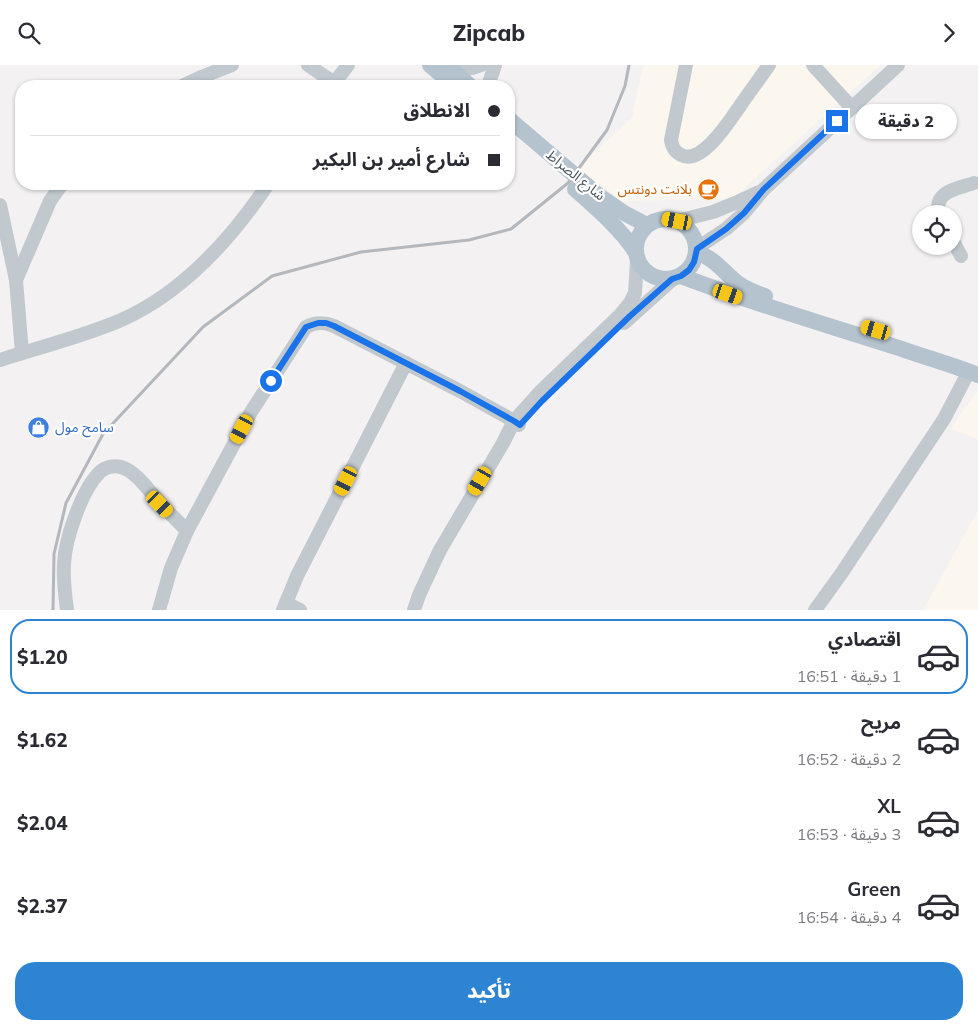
<!DOCTYPE html>
<html lang="ar">
<head>
<meta charset="utf-8">
<style>
	:root { --surface:#fff; --page:#f2f2f3; --text:#2b2b33; --muted:#7c7c81; --line:#e1e1e2; --accent:#2d84d2 }
	body { margin:0; font-family:Mulish,"Noto Sans Arabic",sans-serif; background:var(--page); color:var(--text); direction:rtl; height:100vh; display:flex; flex-direction:column; font-size:19px; white-space:nowrap }
	* { box-sizing:border-box; margin:0 }
	p { font-size:16px; color:var(--muted) }
	.icon { flex:none; width:28px; height:28px; fill:none; stroke:currentColor; stroke-width:2; stroke-linecap:round; stroke-linejoin:round }
	.map { position:relative; height:545px; overflow:hidden; direction:ltr }
	.drawer { display:flex; flex-direction:column; background:var(--surface); flex:1 }
	.drawer>* { flex:none }
	.guide { position:absolute; left:15px; top:15px; width:500px; height:110px; border-radius:20px; box-shadow:0 1px 4px #0004; direction:rtl; display:grid; align-content:center; height:110px; padding:0 15px; background:var(--surface) }
	.tools { position:absolute; left:912px; top:140px; display:grid; gap:10px }
	.tools a { display:grid; place-items:center; width:50px; height:50px; border-radius:50%; background:var(--surface); box-shadow:0 1px 4px #0004; font-size:25px }
	.end { position:absolute; width:22px; height:22px; margin:-11px; border:6px solid #1a73e8; background:#fff; box-shadow:0 0 0 2px #fff }
	.from { border-radius:50% }
	.bubble { position:absolute; height:35px; border-radius:18px; background:var(--surface); box-shadow:0 1px 4px #0004; font-size:16px; font-weight:800; line-height:35px; text-align:center; direction:rtl }
	.car { position:absolute; width:15px; height:30px; margin:-15px -8px; border-radius:6px; box-shadow:0 0 4px 1px #0007; background:linear-gradient(#f5c518 24%,#345 0 40%,#f5c518 0 76%,#345 0 86%,#f5c518 0) }
	.guide b { display:flex; align-items:center; gap:18px; height:48px; font-size:19px }
	.guide b+b { border-top:1px solid var(--line) }
	.guide i { width:12px; height:12px; background:var(--text) }
	ul { padding:9px 0 0; list-style:none }
	li { display:flex; align-items:center; gap:15px; height:75px; margin:0 10px 8px; padding:0 5px; border:2px solid transparent; border-radius:20px }
	li div { flex:1 }
	li b { display:block; font-size:19px }
	li em { font-style:normal; font-weight:800 }
	li.selected { border-color:var(--accent) }
	li>.icon { width:45px; height:45px; stroke-width:1.5 }
	.button { display:flex; gap:10px; margin-top:auto; padding:10px 15px }
	.button a { flex:1; height:58px; border-radius:20px; background:var(--accent); color:#fff; font-size:20px; font-weight:800; line-height:58px; text-align:center }
	header { display:flex; justify-content:space-between; align-items:center; height:65px; padding:0 15px; background:var(--surface); font-size:22px; font-weight:800 }
	.map>svg:first-child { display:block }
</style>
</head>
<body>
<header><svg class="icon" aria-label="forward" viewBox="0 0 24 24"><path d="M9 5l7 7-7 7"/></svg>Zipcab<svg class="icon" aria-label="search" viewBox="0 0 24 24"><circle cx="10" cy="10" r="6"/><path d="M15 15l6 6"/></svg></header>
<div class="map">
<svg width="978" height="545" viewBox="0 0 978 545">
	<rect width="100%" height="100%" fill="#f3f1f2"/>
	<g fill="#fbf6ee">
		<polygon points="643,0 881,0 732,134 622,136 578,103 632,53"/>
		<polygon points="978,325 978,374 950,364"/>
		<polygon points="978,445 978,545 923,545"/>
	</g>
	<g fill="none" stroke-linecap="round" stroke-linejoin="round">
		<g stroke="#c1c9ce" stroke-width="14">
			<polyline points="308,0 339,21"/>
			<path d="M 686,0 L 671,75 C 672,82 674,86 681,90 C 703,101 732,52 742,38 C 751,25 760,13 769,0"/>
			<polyline points="813,0 852,43"/>
			<path d="M 449,2 C 462,5 469,5 481,0"/>
			<polyline points="182,21 199,13 232,0"/>
			<polyline points="332,21 348,0"/>
			<polyline points="488,21 495,0"/>
			<polyline points="0,140 16,215 22,288"/>
			<path d="M 939,149 C 933,126 957,124 974,118"/>
			<polyline points="677,156 713,147 735,138 759,127"/>
			<polyline points="954,178 961,191"/>
			<polyline points="697,183 726,164 744,148 764,124 898,0"/>
			<polyline points="16,215 50,136 62,119"/>
			<polyline points="624,258 673,214"/>
			<path d="M 0,295 C 40,282 81,272 119,256 C 182,229 231,174 268,119"/>
			<polyline points="286,538 300,545"/>
			<path d="M 67,545 C 65,530 63,514 64,499 C 65,474 82,424 100,407 C 105,402 114,400 121,402 C 136,406 150,427 160,438 C 169,448 178,456 187,466"/>
			<path d="M 159,545 L 171,503 L 187,466 L 251,347 L 306,262 C 316,257 324,257 334,261 L 460,326 L 514,356 L 519,360"/>
			<polyline points="283,545 297,511 406,298"/>
			<polyline points="414,545 419,530 440,485 503,378 514,356 541,326 620,250 630,238 635,228 637,196"/>
			<polyline points="815,545 841,509 944,354 969,306"/>
		</g>
		<g stroke="#b4c3cd" stroke-width="16">
			<polyline points="430,0 455,21"/>
			<polyline points="450,3 470,21"/>
			<polyline points="509,54 598,130 624,148 647,160"/>
			<path d="M 575,124 C 596,143 619,162 635,186"/>
			<circle cx="666" cy="184" r="30"/>
			<path d="M 697,188 C 714,192 725,209 739,219 C 747,225 756,228 765,231"/>
			<path d="M 681,211 C 754,239 828,260 902,284 C 927,293 953,300 978,310"/>
		</g>
		<polyline stroke="#b4b7bb" stroke-width="3" points="53,545 54,489 66,438 103,369 203,262 272,211 361,187 469,175 511,164 568,118 607,65 625,21 629,0"/>
	</g>
	<g fill="none" stroke-linecap="round" stroke-linejoin="round">
		<polyline stroke="#1a73e8" stroke-width="6" points="271,316 306,262 318,258 326,258 334,261 460,326 514,356 520,360 542,336 630,251 672,214 681,211 689,205 694,197 697,184 726,164 744,148 764,124 837,56"/>
	</g>
	<defs>
		<symbol id="cafe-disc" viewBox="-11 -11 22 22"><circle r="9.5" fill="#e8710a" stroke="#fff"/><path d="M-5.5-4.5H6V0H3Q3 3.5 0 3.5H-2.5Q-5.5 3.5-5.5 0ZM3-3.2v2h1.7v-2ZM-6 4.5H4V6H-6Z" fill="#fff"/></symbol>
		<symbol id="shop-disc" viewBox="-11 -11 22 22"><circle r="9.5" fill="#3f7fe0" stroke="#fff"/><path d="M-5-2.5h2.3a2.7 3.5 0 0 1 5.4 0H5L5.5 6h-11ZM-1.5-2.5h3a1.5 2.3 0 0 0-3 0Z" fill="#fff"/></symbol>
	</defs>
	<g fill-rule="evenodd">
		<use href="#cafe-disc" x="696" y="112" width="25" height="25"/>
		<use href="#shop-disc" x="26" y="350" width="25" height="25"/>
	</g>
	<g text-anchor="middle" dominant-baseline="central" stroke-width="4.5" stroke-linejoin="round" paint-order="stroke">
		<g font-size="14" fill="#4b565d" stroke="#fff">
			<text transform="translate(576 110) rotate(39)">شارع الصراط</text>
		</g>
		<g font-size="14" fill="#c56008" stroke="#fff" text-anchor="end">
			<text x="692" y="124">بلانت دونتس</text>
		</g>
		<g font-size="14" fill="#366cbe" stroke="#fff" text-anchor="start">
			<text x="55" y="362">سامح مول</text>
		</g>
	</g>
</svg>
<div class="tools">
<a><svg class="icon" aria-label="locate" viewBox="0 0 24 24"><circle cx="12" cy="12" r="6"/><path d="M12 2v4M12 18v4M2 12h4M18 12h4"/></svg></a>
</div>
<i class="end from" style="left:271px;top:316px"></i>
<i class="end" style="left:837px;top:56px"></i>
<div class="bubble" style="left:855px;top:39px;width:102px">2 دقيقة</div>
<i class="car" style="left:677px;top:156px;rotate:281deg"></i>
<i class="car" style="left:728px;top:229px;rotate:109deg"></i>
<i class="car" style="left:876px;top:265px;rotate:286deg"></i>
<i class="car" style="left:242px;top:364px;rotate:208deg"></i>
<i class="car" style="left:346px;top:416px;rotate:207deg"></i>
<i class="car" style="left:480px;top:416px;rotate:210deg"></i>
<i class="car" style="left:160px;top:439px;rotate:136deg"></i>
<div class="guide">
<b><i class="from"></i>الانطلاق</b>
<b><i></i>شارع أمير بن البكير</b>
</div>
</div>
<section class="drawer">
<ul>
<li class="selected"><svg class="icon" aria-label="car" viewBox="0 0 24 24"><path d="M5 17H2v-5l4-1 3-4h7l3 4 3 1v5h-3M9 17h6M6 11h13"/><circle cx="7" cy="17" r="2"/><circle cx="17" cy="17" r="2"/></svg><div><b>اقتصادي</b><p>1 دقيقة · 16:51</p></div><em>$1.20</em></li>
<li><svg class="icon" aria-label="car" viewBox="0 0 24 24"><path d="M5 17H2v-5l4-1 3-4h7l3 4 3 1v5h-3M9 17h6M6 11h13"/><circle cx="7" cy="17" r="2"/><circle cx="17" cy="17" r="2"/></svg><div><b>مريح</b><p>2 دقيقة · 16:52</p></div><em>$1.62</em></li>
<li><svg class="icon" aria-label="car" viewBox="0 0 24 24"><path d="M5 17H2v-5l4-1 3-4h7l3 4 3 1v5h-3M9 17h6M6 11h13"/><circle cx="7" cy="17" r="2"/><circle cx="17" cy="17" r="2"/></svg><div><b>XL</b><p>3 دقيقة · 16:53</p></div><em>$2.04</em></li>
<li><svg class="icon" aria-label="car" viewBox="0 0 24 24"><path d="M5 17H2v-5l4-1 3-4h7l3 4 3 1v5h-3M9 17h6M6 11h13"/><circle cx="7" cy="17" r="2"/><circle cx="17" cy="17" r="2"/></svg><div><b>Green</b><p>4 دقيقة · 16:54</p></div><em>$2.37</em></li>
</ul>
<div class="button"><a>تأكيد</a></div>
</section>
</body>
</html>
